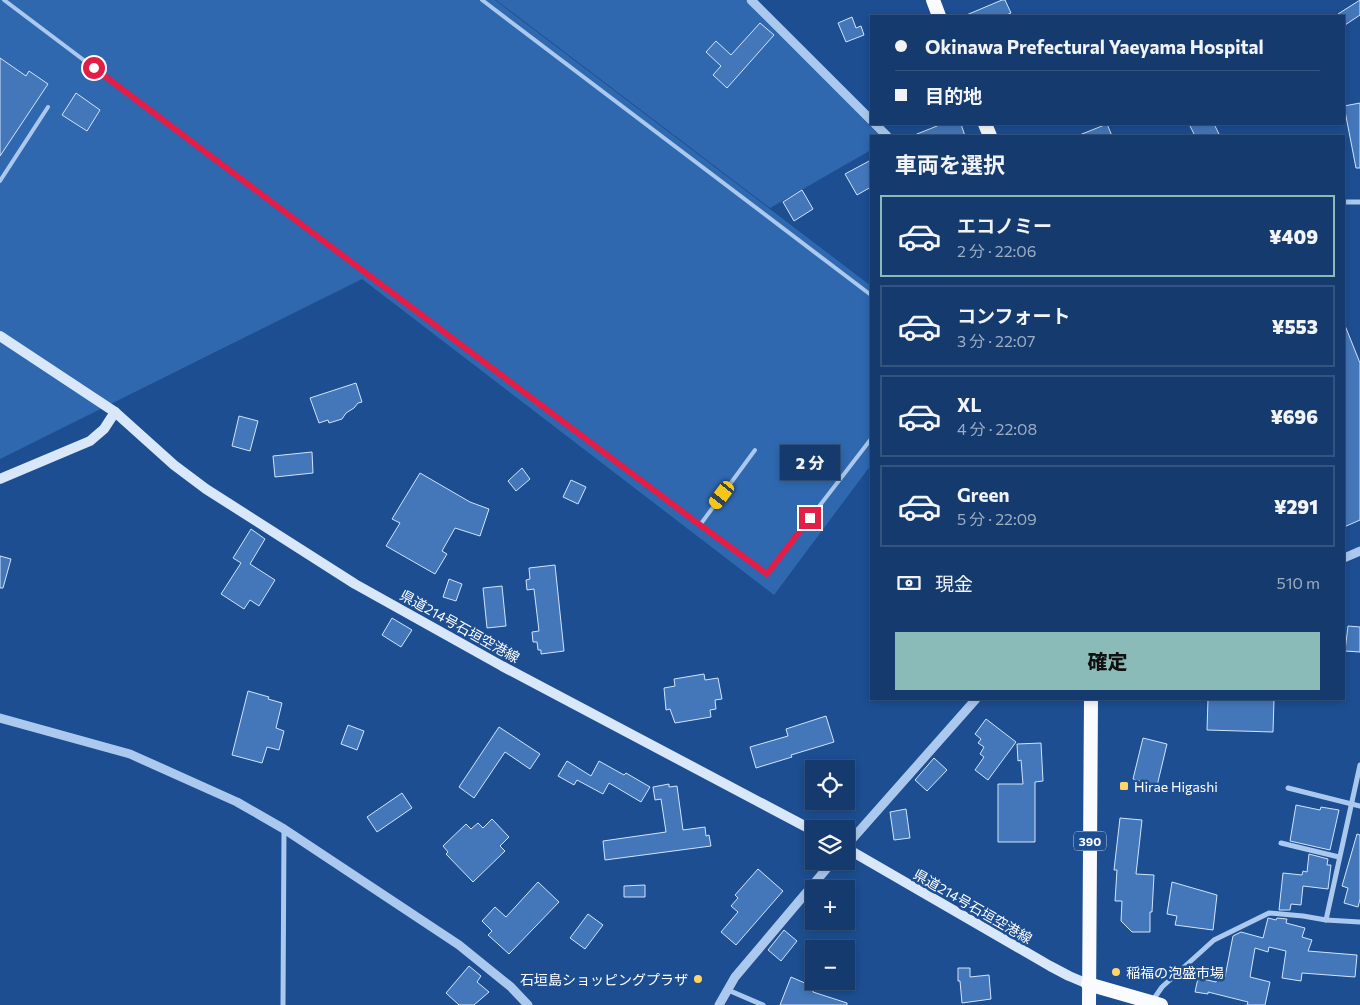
<!DOCTYPE html>
<html lang="ja">
<head>
<meta charset="utf-8">
<style>
	:root { --surface:#153a6d; --page:#1e4172; --text:#f1f3f6; --muted:#9dadc2; --line:#345480; --accent:#8bbbb9 }
	body { margin:0; font-family:Commissioner,"Noto Sans JP",sans-serif; background:var(--page); color:var(--text); height:100vh; display:flex; flex-direction:column; font-size:19px; white-space:nowrap }
	* { box-sizing:border-box; margin:0 }
	p { font-size:16px; color:var(--muted) }
	.icon { flex:none; width:28px; height:28px; fill:none; stroke:currentColor; stroke-width:2; stroke-linecap:round; stroke-linejoin:round }
	.map { position:relative; flex:1; overflow:hidden }
	.sheet { position:absolute; left:870px; top:135px; width:475px; height:565px; display:flex; flex-direction:column; background:var(--surface); border-radius:0px; box-shadow:0 2px 8px #0003,0 0 0 1px var(--line) }
	.sheet>* { flex:none }
	.banner { position:absolute; left:870px; top:15px; width:475px; height:110px; border-radius:0px; box-shadow:0 2px 8px #0003,0 0 0 1px var(--line); display:grid; align-content:center; height:110px; padding:0 25px; background:var(--surface) }
	.controls { position:absolute; left:805px; top:760px; display:grid; gap:10px }
	.controls a { display:grid; place-items:center; width:50px; height:50px; border-radius:0px; background:var(--surface); box-shadow:0 2px 8px #0003,0 0 0 1px var(--line); font-size:25px }
	.end { position:absolute; width:22px; height:22px; margin:-11px; border:6px solid #e11d48; background:#fff; box-shadow:0 0 0 2px #fff }
	.from { border-radius:50% }
	.bubble { position:absolute; height:35px; border-radius:0px; background:var(--surface); box-shadow:0 2px 8px #0003,0 0 0 1px var(--line); font-size:16px; font-weight:800; line-height:35px; text-align:center }
	.car { position:absolute; width:15px; height:30px; margin:-15px -8px; border-radius:6px; box-shadow:0 0 4px 1px #0007; background:linear-gradient(#f5c518 24%,#345 0 40%,#f5c518 0 76%,#345 0 86%,#f5c518 0) }
	.banner b { display:flex; align-items:center; gap:18px; height:48px; font-size:19px }
	.banner b+b { border-top:1px solid var(--line) }
	.banner i { width:12px; height:12px; background:var(--text) }
	ul { padding:0; list-style:none }
	li { display:flex; align-items:center; gap:15px; height:82px; margin:0 10px 8px; padding:0 15px; border:2px solid var(--line); border-radius:0px }
	li div { flex:1 }
	li b { display:block; font-size:19px }
	li em { font-style:normal; font-weight:800 }
	li.current { border-color:var(--accent) }
	li>.icon { width:45px; height:45px; stroke-width:1.5 }
	h2 { padding:0 25px; font-size:22px; line-height:60px }
	.pay { display:flex; align-items:center; gap:12px; height:55px; padding:0 25px; font-size:19px }
	.pay p { margin-inline-start:auto }
	.cta { display:flex; gap:10px; margin-top:auto; padding:10px 25px }
	.cta a { flex:1; height:58px; border-radius:0px; background:var(--accent); color:#111; font-size:20px; font-weight:800; line-height:58px; text-align:center }
	.map>svg:first-child { display:block }
</style>
</head>
<body>
<div class="map">
<svg width="1360" height="1005" viewBox="0 0 1360 1005">
	<rect width="100%" height="100%" fill="#1c4e91"/>
	<g fill="#2f68af">
		<polygon points="0,0 495,0 871,286 871,465 774,595 362,279 0,459"/>
		<polygon points="496,0 745,0 880,136 871,136 871,150 770,208"/>
	</g>
	<g fill="#4477b9" stroke="#d1e4fa">
		<polygon points="1002,0 1005,0 1011,13 1004,16 964,16"/>
		<polygon points="1360,0 1360,15 1345,25 1344,16 1340,16 1338,14"/>
		<polygon points="852,17 856,28 861,26 864,35 846,42 838,23"/>
		<polygon points="760,23 774,35 727,88 713,75 721,66 706,52 716,41 731,55"/>
		<polygon points="0,58 26,76 29,71 48,84 0,156"/>
		<polygon points="76,93 100,110 87,131 62,115"/>
		<polygon points="1360,103 1360,168 1356,168 1344,106"/>
		<polygon points="942,124 961,124 965,136 912,136"/>
		<polygon points="1107,124 1112,136 1077,136"/>
		<polygon points="1189,124 1214,124 1220,136 1195,136"/>
		<polygon points="871,160 871,187 857,195 845,174"/>
		<polygon points="802,190 813,209 794,221 783,202"/>
		<polygon points="1344,323 1360,363 1360,520 1344,527"/>
		<polygon points="356,383 362,402 358,403 354,408 346,413 342,419 329,423 328,420 319,423 310,398"/>
		<polygon points="239,416 258,421 250,451 232,446"/>
		<polygon points="312,452 313,473 275,477 273,456"/>
		<polygon points="522,468 530,479 516,491 508,481"/>
		<polygon points="420,473 470,502 489,509 480,536 455,528 442,551 447,554 435,574 386,546 400,523 392,519"/>
		<polygon points="571,480 586,487 578,504 563,497"/>
		<polygon points="251,529 265,539 250,564 275,580 259,606 250,600 244,609 221,594 241,563 233,558"/>
		<polygon points="0,556 11,559 3,588 0,588"/>
		<polygon points="555,565 564,651 541,654 541,650 538,650 537,642 533,642 532,632 539,631 534,589 527,590 526,580 530,579 529,568"/>
		<polygon points="449,579 462,584 456,601 443,597"/>
		<polygon points="502,586 506,626 487,628 483,588"/>
		<polygon points="392,618 412,630 401,647 382,635"/>
		<polygon points="1348,626 1360,627 1360,652 1345,651"/>
		<polygon points="704,674 705,680 718,678 722,699 715,700 716,709 710,710 711,717 675,723 670,709 666,710 664,688 675,686 674,679"/>
		<polygon points="248,691 269,697 268,699 282,703 276,728 284,731 279,750 267,747 262,763 232,755"/>
		<polygon points="1208,699 1274,699 1273,732 1207,730"/>
		<polygon points="826,716 834,742 791,755 792,757 756,768 750,747 788,736 786,729"/>
		<polygon points="986,719 1016,742 988,780 975,770 984,757 980,754 984,747 978,743 981,739 975,734"/>
		<polygon points="348,725 364,731 357,750 341,744"/>
		<polygon points="499,727 540,754 530,769 505,752 474,798 459,787"/>
		<polygon points="1143,738 1167,744 1157,786 1133,779"/>
		<polygon points="1041,743 1043,781 1035,782 1035,842 998,842 998,784 1023,784 1021,760 1018,761 1017,744"/>
		<polygon points="934,758 947,770 927,791 915,780"/>
		<polygon points="567,761 591,776 599,761 624,775 626,773 650,787 641,802 609,783 603,794 577,780 574,785 558,776"/>
		<polygon points="669,784 669,787 677,786 683,830 705,827 706,836 709,835 711,846 605,860 603,841 666,832 661,799 655,800 653,787"/>
		<polygon points="402,793 412,808 377,832 367,817"/>
		<polygon points="1296,805 1320,810 1321,807 1339,810 1330,850 1290,841"/>
		<polygon points="906,809 910,838 894,840 890,812"/>
		<polygon points="1120,818 1142,820 1136,874 1154,875 1152,912 1150,912 1150,932 1132,932 1121,921 1122,901 1115,901 1117,870 1114,870"/>
		<polygon points="492,819 509,837 500,846 505,851 473,882 446,854 448,852 443,846 466,824 471,829 478,823 483,828"/>
		<polygon points="1357,834 1360,835 1360,899 1358,907 1344,903 1348,888 1342,886"/>
		<polygon points="1309,854 1328,859 1327,865 1331,865 1328,889 1303,886 1301,905 1291,904 1290,910 1279,910 1283,873 1302,875 1303,871 1307,872"/>
		<polygon points="758,869 783,891 736,945 721,932 738,912 731,906 738,898 735,895"/>
		<polygon points="538,882 559,902 509,954 488,935 492,931 482,921 495,907 506,917"/>
		<polygon points="1172,882 1217,895 1213,930 1175,925 1177,916 1167,914"/>
		<polygon points="645,885 645,897 624,897 624,886"/>
		<polygon points="588,914 603,925 585,949 570,938"/>
		<polygon points="1268,918 1276,920 1277,918 1287,919 1286,923 1305,928 1302,937 1312,940 1308,951 1357,955 1355,977 1302,973 1301,981 1282,978 1286,951 1269,947 1268,952 1255,948 1250,977 1270,982 1265,1005 1247,1005 1248,1002 1208,992 1208,994 1195,992 1198,978 1216,982 1218,975 1225,977 1233,936 1241,932 1263,938"/>
		<polygon points="784,930 797,941 781,961 768,950"/>
		<polygon points="469,966 481,976 477,982 489,992 474,1005 459,1005 446,993"/>
		<polygon points="958,968 970,968 970,977 989,975 991,999 962,1003 960,981 958,981"/>
		<polygon points="791,977 814,987 813,992 847,1003 847,1005 780,1005"/>
	</g>
	<g fill="none" stroke-linecap="round" stroke-linejoin="round">
		<g stroke="#abc9ee" stroke-width="4">
			<polyline points="4,0 700,525 767,574 871,439"/>
			<polyline points="482,0 871,295"/>
			<polyline points="0,181 48,107"/>
			<polyline points="700,525 755,450"/>
		</g>
		<g stroke="#abc9ee" stroke-width="5">
			<polyline points="1344,202 1360,202"/>
			<polyline points="1288,788 1360,806"/>
			<polyline points="1281,843 1339,857"/>
			<polyline points="1326,920 1360,765"/>
			<polyline points="728,990 763,1005"/>
			<polyline points="1153,1000 1162,987 1214,940 1269,913 1303,916 1326,920 1360,922"/>
			<polyline points="283,1005 284,829"/>
		</g>
		<g stroke="#abc9ee" stroke-width="9">
			<polyline points="751,0 871,120"/>
			<polyline points="875,124 887,136"/>
			<polyline points="1344,558 1360,551"/>
			<polyline points="0,718 130,754 237,802 284,829 459,945 511,987 528,1005"/>
			<polyline points="846,846 976,699"/>
			<polyline points="719,1005 735,977 833,861"/>
		</g>
		<g stroke="#d8e7fa" stroke-width="10">
			<polyline points="0,336 115,412 174,465 206,489 355,584 502,666 814,831"/>
			<polyline points="0,479 90,441 104,429 115,412"/>
			<polyline points="846,848 1050,966 1069,976 1088,984"/>
		</g>
		<g stroke="#f9fbff" stroke-width="14">
			<polyline points="933,0 939,16"/>
			<polyline points="985,124 990,136"/>
			<polyline points="1088,984 1161,1005"/>
			<polyline points="1089,1005 1091,699"/>
		</g>
	</g>
	<g fill="none" stroke-linecap="round" stroke-linejoin="round">
		<polyline stroke="#e11d48" stroke-width="6" points="94,68 700,525 767,574 810,518"/>
	</g>
	<g fill="#ffd569" stroke="#1c4e91" stroke-width="2">
		<rect x="1119" y="781" width="10" height="10" rx="2.5"/>
		<circle cx="1116" cy="972" r="5"/>
		<circle cx="698" cy="979" r="5"/>
	</g>
	<g text-anchor="middle" dominant-baseline="central" stroke-width="5" stroke-linejoin="round" paint-order="stroke">
		<rect fill="#1c4e91" stroke="#bbcade" stroke-width="1" x="1074" y="831.5" width="32" height="19" rx="4"/>
		<g font-size="12" font-weight="bold" fill="#fff">
			<text x="1090" y="841">390</text>
		</g>
		<g font-size="14" fill="#fff" stroke="#1c4e91">
			<text transform="translate(460 626) rotate(29)">県道214号石垣空港線</text>
			<text transform="translate(973 906) rotate(30)">県道214号石垣空港線</text>
		</g>
		<g font-size="14" fill="#fff" stroke="#1c4e91" text-anchor="start">
			<text x="1134" y="786">Hirae Higashi</text>
			<text x="1126" y="972">稲福の泡盛市場</text>
			<text x="688" y="979" text-anchor="end">石垣島ショッピングプラザ</text>
		</g>
	</g>
</svg>
<div class="controls">
<a><svg class="icon" aria-label="locate" viewBox="0 0 24 24"><circle cx="12" cy="12" r="6"/><path d="M12 2v4M12 18v4M2 12h4M18 12h4"/></svg></a>
<a><svg class="icon" aria-label="layers" viewBox="0 0 24 24"><path d="M12 4l9 5-9 5-9-5zM3 14l9 5 9-5"/></svg></a>
<a>+</a>
<a>−</a>
</div>
<i class="end from" style="left:94px;top:68px"></i>
<i class="end" style="left:810px;top:518px"></i>
<div class="bubble" style="left:780px;top:445px;width:60px">2 分</div>
<i class="car" style="left:722px;top:495px;rotate:217deg"></i>
<div class="banner">
<b><i class="from"></i>Okinawa Prefectural Yaeyama Hospital</b>
<b><i></i>目的地</b>
</div>
<section class="sheet">
<h2>車両を選択</h2>
<ul>
<li class="current"><svg class="icon" aria-label="car" viewBox="0 0 24 24"><path d="M5 17H2v-5l4-1 3-4h7l3 4 3 1v5h-3M9 17h6M6 11h13"/><circle cx="7" cy="17" r="2"/><circle cx="17" cy="17" r="2"/></svg><div><b>エコノミー</b><p>2 分 · 22:06</p></div><em>¥409</em></li>
<li><svg class="icon" aria-label="car" viewBox="0 0 24 24"><path d="M5 17H2v-5l4-1 3-4h7l3 4 3 1v5h-3M9 17h6M6 11h13"/><circle cx="7" cy="17" r="2"/><circle cx="17" cy="17" r="2"/></svg><div><b>コンフォート</b><p>3 分 · 22:07</p></div><em>¥553</em></li>
<li><svg class="icon" aria-label="car" viewBox="0 0 24 24"><path d="M5 17H2v-5l4-1 3-4h7l3 4 3 1v5h-3M9 17h6M6 11h13"/><circle cx="7" cy="17" r="2"/><circle cx="17" cy="17" r="2"/></svg><div><b>XL</b><p>4 分 · 22:08</p></div><em>¥696</em></li>
<li><svg class="icon" aria-label="car" viewBox="0 0 24 24"><path d="M5 17H2v-5l4-1 3-4h7l3 4 3 1v5h-3M9 17h6M6 11h13"/><circle cx="7" cy="17" r="2"/><circle cx="17" cy="17" r="2"/></svg><div><b>Green</b><p>5 分 · 22:09</p></div><em>¥291</em></li>
</ul>
<div class="pay"><svg class="icon" aria-label="cash" viewBox="0 0 24 24"><path d="M3 7h18v10H3z"/><circle cx="12" cy="12" r="2"/></svg>現金<p>510 m</p></div>
<div class="cta"><a>確定</a></div>
</section>
</div>
</body>
</html>
